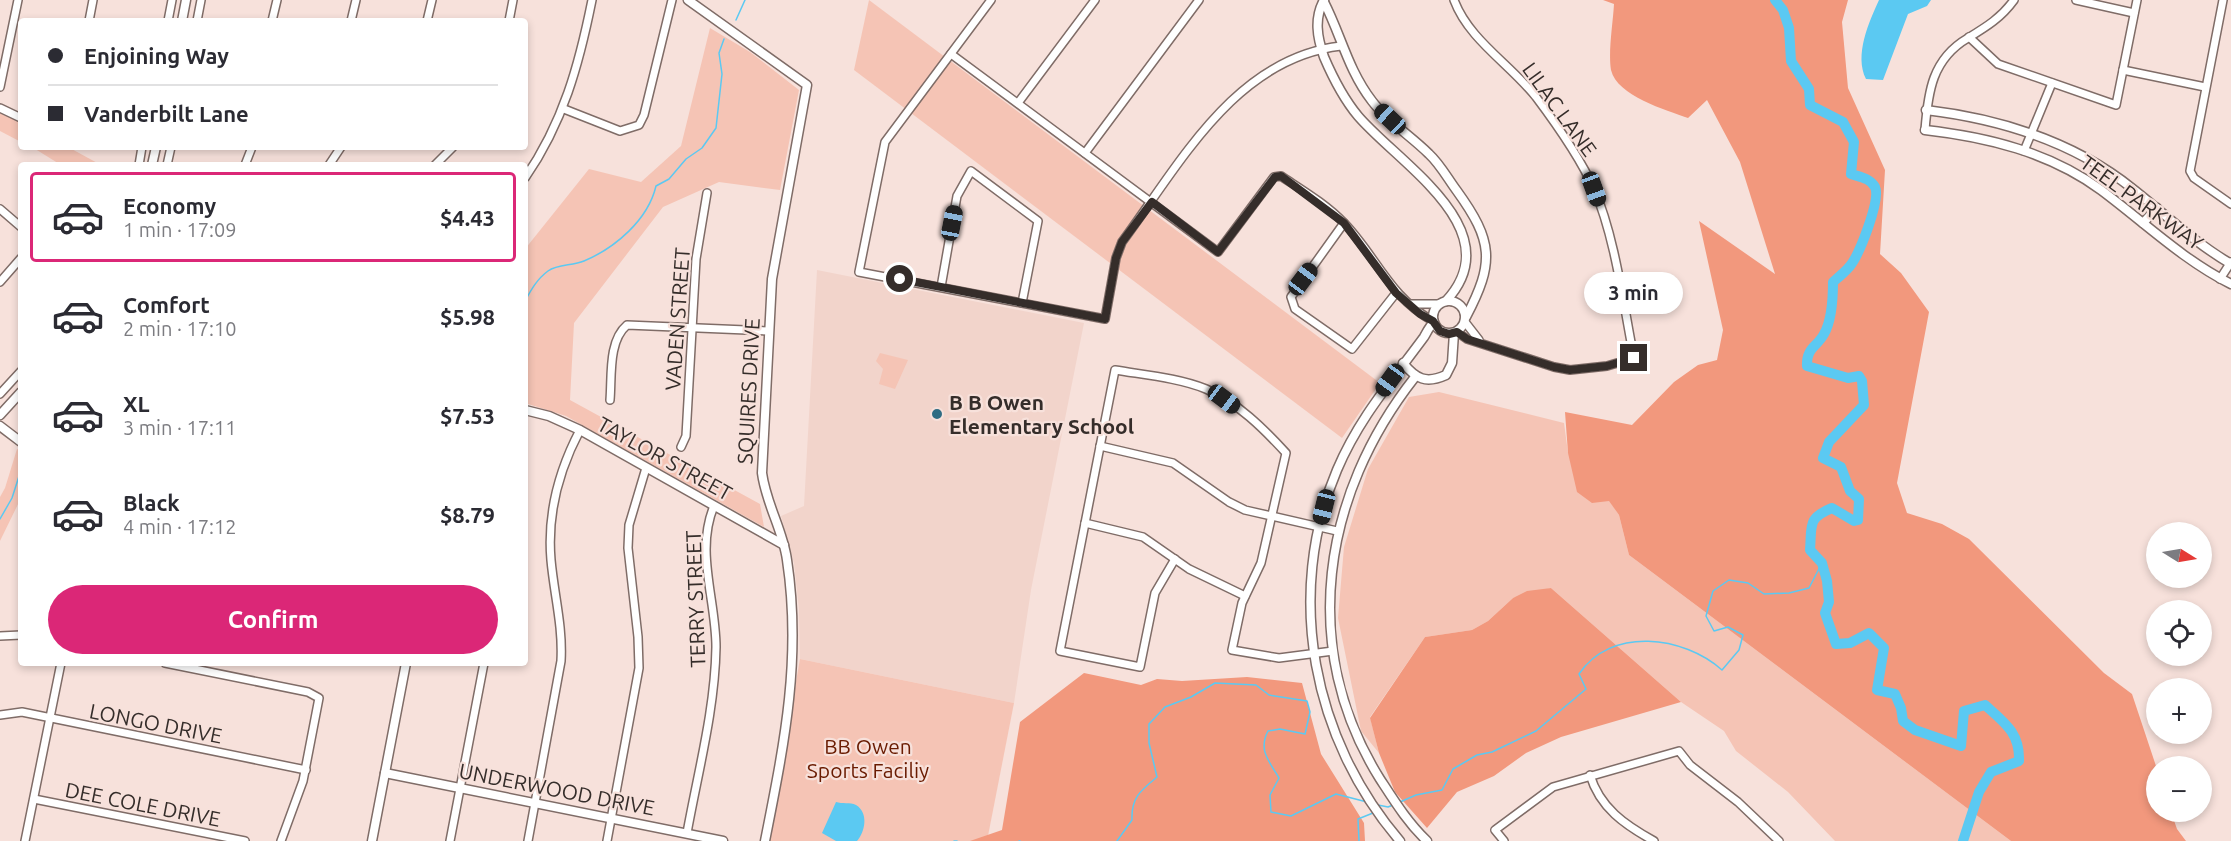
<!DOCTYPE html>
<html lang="en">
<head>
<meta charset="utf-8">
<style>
	:root { --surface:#fff; --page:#f2f2f3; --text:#2b2b33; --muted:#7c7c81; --line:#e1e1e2; --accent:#db2777 }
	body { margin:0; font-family:Ubuntu,sans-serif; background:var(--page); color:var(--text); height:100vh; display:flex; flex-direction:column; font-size:22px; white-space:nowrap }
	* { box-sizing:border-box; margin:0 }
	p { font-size:20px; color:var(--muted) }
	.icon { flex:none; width:33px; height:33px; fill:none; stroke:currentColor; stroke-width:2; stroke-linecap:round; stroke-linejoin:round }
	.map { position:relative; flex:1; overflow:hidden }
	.details { position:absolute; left:18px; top:162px; width:510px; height:504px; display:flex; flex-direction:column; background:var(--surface); border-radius:6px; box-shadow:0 3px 9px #0003 }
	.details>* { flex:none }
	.top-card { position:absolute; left:18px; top:18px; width:510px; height:132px; border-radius:6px; box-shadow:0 3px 9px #0003; display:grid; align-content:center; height:132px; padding:0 30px; background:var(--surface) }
	.needle { width:39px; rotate:101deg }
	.buttons { position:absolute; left:2146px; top:522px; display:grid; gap:12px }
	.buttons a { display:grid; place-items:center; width:66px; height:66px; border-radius:50%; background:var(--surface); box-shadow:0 3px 9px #0003; font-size:30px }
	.end { position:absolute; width:27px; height:27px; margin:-14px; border:8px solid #352d2a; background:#fff; box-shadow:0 0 0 3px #fff }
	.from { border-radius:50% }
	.bubble { position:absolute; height:42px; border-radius:21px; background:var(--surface); box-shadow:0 3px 9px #0003; font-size:20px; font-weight:700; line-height:42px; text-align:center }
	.car { position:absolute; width:18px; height:36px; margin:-18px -9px; border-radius:8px; box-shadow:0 0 4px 2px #0007; background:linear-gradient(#222 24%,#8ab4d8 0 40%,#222 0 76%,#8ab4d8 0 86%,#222 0) }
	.top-card b { display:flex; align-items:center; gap:21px; height:57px; font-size:22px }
	.top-card b+b { border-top:2px solid var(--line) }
	.top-card i { width:15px; height:15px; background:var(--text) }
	ul { padding:10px 0 0; list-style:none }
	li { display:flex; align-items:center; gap:18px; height:90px; margin:0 12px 9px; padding:0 18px; border:3px solid transparent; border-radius:6px }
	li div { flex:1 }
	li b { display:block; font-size:22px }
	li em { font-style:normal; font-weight:700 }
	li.active { border-color:var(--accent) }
	li>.icon { width:54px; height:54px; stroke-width:1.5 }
	.cta { display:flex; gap:12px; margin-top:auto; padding:12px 30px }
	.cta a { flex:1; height:69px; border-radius:36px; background:var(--accent); color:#fff; font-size:24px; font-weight:700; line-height:69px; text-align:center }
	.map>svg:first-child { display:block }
</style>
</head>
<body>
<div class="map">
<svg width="2231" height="841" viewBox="0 0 2231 841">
	<rect width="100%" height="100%" fill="#f7e1db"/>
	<polygon fill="#f2d4cb" points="817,270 1084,323 1031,590 1014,703 800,659 799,609 794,563 781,516 804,506"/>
	<g fill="#f5c4b5">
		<polygon points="869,0 1380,383 1342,438 854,70"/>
		<polygon points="710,28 750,52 799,90 780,190 719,182 663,207 574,323 570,400 760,504 764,527 566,416 525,403 525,249 589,169 641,182 681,146"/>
		<polygon points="0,113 21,123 21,142 0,131"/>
		<polygon points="32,147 68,147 101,165 61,165"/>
		<polygon points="880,353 908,360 895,389 879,384 883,369 876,361"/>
		<polygon points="1439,392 1564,423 1568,453 1609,500 1619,515 1629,555 2011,841 1835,841 1788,792 1736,751 1724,731 1681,702 1551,588 1513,598 1488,621 1472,630 1425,637 1370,717 1379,753 1361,731 1338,618 1344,547 1368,469 1409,397"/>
		<polygon points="17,449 21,451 21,498 0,541 0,497 5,488"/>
		<polygon points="800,659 1014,703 987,841 768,841"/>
	</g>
	<g fill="#f2987d">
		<path d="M 1603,0 L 1848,0 L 1842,22 L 1848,88 L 1885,170 L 1880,254 L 1901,273 L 1929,312 L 1897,483 L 1907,513 L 1942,524 L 1969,539 L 2104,673 L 2132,694 L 2157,769 L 2157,812 L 2171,812 L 2177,829 L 2186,841 L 2011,841 L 1629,555 L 1619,515 L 1609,501 L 1592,503 L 1577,492 L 1568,453 L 1565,412 L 1632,425 L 1674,382 L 1698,365 L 1717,360 L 1723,330 L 1699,221 L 1775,274 L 1740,162 L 1707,100 L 1688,118 C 1666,110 1617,96 1611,70 C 1608,52 1613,23 1614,4 Z"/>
		<polygon points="1551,588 1681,702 1561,737 1526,753 1494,776 1457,792 1427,828 1395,792 1379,753 1370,718 1425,637 1472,630 1488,621 1513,598 1527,591"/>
		<polygon points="1084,673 1141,685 1157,679 1182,681 1247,677 1302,683 1321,754 1364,823 1365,841 970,841 1002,830 1020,722"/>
	</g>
	<g fill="#5bc9f2">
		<path d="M 1879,0 L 1931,0 L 1927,6 L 1908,14 L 1883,80 L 1866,79 C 1854,55 1869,22 1879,0 Z"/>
		<path d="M 836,802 C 842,804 850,802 856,805 C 869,813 865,832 857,841 L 836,841 L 822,833 Z"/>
	</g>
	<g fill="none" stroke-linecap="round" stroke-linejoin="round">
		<g stroke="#5bc9f2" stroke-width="1.5">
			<polyline points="736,20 745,0"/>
			<path d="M 525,301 C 531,290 537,279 548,271 C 558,264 572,266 584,261 C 615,248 648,220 656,186 L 669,179 L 686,159 L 702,148 L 716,128 L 722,74 L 719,53 L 724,39"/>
			<polyline points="0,519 12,498 21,470"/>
			<path d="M 1400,802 L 1416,795 L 1442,790 L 1453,769 L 1477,755 L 1492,752 L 1536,731 L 1586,689 L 1579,674 C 1611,626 1684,636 1722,670 L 1739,650 L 1743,635 L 1728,627 L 1714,631 L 1706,616 L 1713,591 L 1729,580 L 1748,583 L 1764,594 L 1789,593 L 1809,588 L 1822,563"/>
			<polyline points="1378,805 1388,807 1393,805"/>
			<polyline points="954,841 957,841"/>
			<polyline points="1019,841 1020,841"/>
			<path d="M 1117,841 L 1132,820 C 1131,798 1140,791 1157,777 L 1149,743 L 1149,724 L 1165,707 L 1191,697 L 1215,683 L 1256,685 L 1269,695 L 1307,701 L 1310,712 L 1305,734 L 1280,729 L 1268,731 C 1258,750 1269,761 1279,778 L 1270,795 L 1271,812 L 1291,816 L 1336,794 L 1367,802"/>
			<polyline points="1359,841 1358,819 1373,813"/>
		</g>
		<path stroke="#5bc9f2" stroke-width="10" d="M 1775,0 L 1783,10 L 1789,28 L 1791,61 L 1809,89 L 1810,105 L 1843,122 L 1854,142 L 1851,174 C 1860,177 1870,178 1875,187 C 1881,200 1859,255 1850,266 C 1845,272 1839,277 1833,282 C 1833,297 1832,320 1824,334 C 1817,347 1806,348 1807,366 L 1848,378 L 1859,376 L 1862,381 L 1864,405 L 1829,442 L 1823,458 L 1841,467 L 1850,491 L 1859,499 L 1858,520 L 1854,521 L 1832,508 C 1807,518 1812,526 1810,550 L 1822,563 L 1827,581 L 1829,602 L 1825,613 L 1836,644 L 1850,643 L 1869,633 L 1884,648 L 1877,690 L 1895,694 L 1901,708 L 1903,721 L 1915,730 L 1961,746 L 1964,711 L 1985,705 C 2005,723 2020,733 2019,761 L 1991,772 L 1979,792 L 1963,841"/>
		<defs>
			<g id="minor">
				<path d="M 991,0 L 885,142 L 859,272 L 1105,319 L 1116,258 L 1122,242 C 1180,164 1235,58 1341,46"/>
				<path d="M 1454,0 C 1469,40 1510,64 1536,97 C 1557,125 1580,157 1594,189 C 1615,236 1624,308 1634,358 L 1607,366 L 1570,370 L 1554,367 L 1467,339 L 1457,332"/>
				<polyline points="2076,0 2134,13"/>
				<polyline points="2223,0 2190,171 2194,178 2231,204"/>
				<polyline points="89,21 93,0"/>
				<polyline points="168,21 172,0"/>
				<polyline points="197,21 201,0"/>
				<polyline points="272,21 277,0"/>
				<polyline points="351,21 356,0"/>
				<polyline points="427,21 432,0"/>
				<polyline points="509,21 513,0"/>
				<polyline points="1969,37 1998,64 2116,105 2137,0"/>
				<path d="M 951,54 L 1218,252 L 1274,177 L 1281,176 C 1302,190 1326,204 1344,223 C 1376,256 1390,298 1433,321"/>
				<polyline points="2123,70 2205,87"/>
				<polyline points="0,87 18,0"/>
				<polyline points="1018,103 1095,0"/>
				<polyline points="0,108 21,118"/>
				<polyline points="564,109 620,131 639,125 644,115 672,0"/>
				<path d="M 1925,130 C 1928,92 1932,59 1968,38 C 1986,27 2001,18 2014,0"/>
				<polyline points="2024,151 2052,83"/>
				<polyline points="1085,153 1199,0"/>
				<polyline points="139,165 142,147"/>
				<polyline points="167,165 171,147"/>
				<polyline points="245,165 252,147"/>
				<polyline points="329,165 341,147"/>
				<polyline points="435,165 453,147"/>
				<path d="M 525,178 C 563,123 579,65 592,0"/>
				<polyline points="0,209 21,227"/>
				<polyline points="1344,223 1291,297 1295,309 1352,349 1396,293"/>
				<polyline points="2220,279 2231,262"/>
				<polyline points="0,282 21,258"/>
				<polyline points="941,287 957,196 971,171 1038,221 1022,303"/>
				<polyline points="1410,304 1439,304"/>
				<polyline points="1465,322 1479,340"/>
				<polyline points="0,394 21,371"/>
				<path d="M 610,400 C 612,376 608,341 627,325 L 769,331"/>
				<polyline points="1100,446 1173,463 1229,502 1245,510 1337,531"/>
				<polyline points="681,447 686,436 696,259 707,193"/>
				<polyline points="1085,523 1143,537 1189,569 1245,596"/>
				<path d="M 1175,559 L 1155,593 L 1140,667 L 1060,651 L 1115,370 C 1145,375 1179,378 1206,389 C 1237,402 1264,429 1286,453 L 1261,563 L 1242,603 L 1232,650 L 1279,658 L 1333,651"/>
				<polyline points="0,636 21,635"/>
				<polyline points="165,663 308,692 319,698 303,781 281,841"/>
				<polyline points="0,715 22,712 306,770"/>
				<path d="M 1590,775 C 1600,808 1625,825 1654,841"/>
				<polyline points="34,799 245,841"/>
				<path d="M 687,833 C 698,772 715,709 716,647 C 716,600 695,551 714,506"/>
				<polyline points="25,841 61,663"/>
				<polyline points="450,841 484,663"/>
				<path d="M 528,841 L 561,661 C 563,626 554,594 551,560 C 547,514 559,470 580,430"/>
				<polyline points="607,841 639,668 638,637 628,548 629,525 646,468"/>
				<polyline points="1504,841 1495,830 1553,787 1679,751 1690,765 1738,802 1779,841"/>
			</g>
			<g id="tertiary">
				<path d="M 688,0 L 807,85 L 772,279 L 762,473 C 766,504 783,530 787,560 C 802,659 784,745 765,841"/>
				<path d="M 1324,0 C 1314,18 1317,37 1324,57 C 1333,78 1343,98 1358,116 C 1399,164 1512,230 1446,301"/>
				<path d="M 1324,2 C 1341,35 1348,70 1372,101 C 1387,121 1411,136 1429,154 C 1440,164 1448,179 1457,191 C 1493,241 1495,262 1466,317"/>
				<polyline points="182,21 186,0"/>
				<path d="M 1926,110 C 2001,119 2073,141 2133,189 C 2166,215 2195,243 2231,264"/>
				<path d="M 1925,130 C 1987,137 2049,152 2101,190 C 2144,222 2183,260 2231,284"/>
				<polyline points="152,165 156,147"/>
				<polyline points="2143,223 2157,208"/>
				<circle cx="1449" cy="317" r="16"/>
				<path d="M 1403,363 C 1416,379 1426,384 1446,375 L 1452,363 L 1454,333"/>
				<path d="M 1415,377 C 1322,495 1298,648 1380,779 C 1395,802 1408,823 1427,841"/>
				<polyline points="525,410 549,416 580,430 784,545"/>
				<polyline points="0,415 21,392"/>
				<polyline points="0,426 21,442"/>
				<polyline points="385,773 723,841"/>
				<polyline points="372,841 406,663"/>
				<path d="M 1400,841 C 1313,740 1284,595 1337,470 C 1359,418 1391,382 1424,337 C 1427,332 1429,327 1434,322"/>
			</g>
		</defs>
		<use href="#minor" stroke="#7f6c67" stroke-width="10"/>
		<use href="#tertiary" stroke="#7f6c67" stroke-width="11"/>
		<use href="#minor" stroke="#fff" stroke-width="7"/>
		<use href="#tertiary" stroke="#fff" stroke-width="8"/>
	</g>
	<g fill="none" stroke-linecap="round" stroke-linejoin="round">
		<polyline stroke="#352d2a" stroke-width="8" points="900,279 1105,319 1116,258 1122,242 1152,202 1218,252 1275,177 1281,176 1344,223 1396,293 1420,314 1433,321 1440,331 1449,334 1457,332 1467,339 1554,367 1570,370 1607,366 1634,358"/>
	</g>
	<circle fill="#2f6c83" stroke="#f7e1db" stroke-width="2" cx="937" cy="414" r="6"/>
	<g text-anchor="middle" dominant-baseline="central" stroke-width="4.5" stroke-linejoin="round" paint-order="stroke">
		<g font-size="21" fill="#352d2a" stroke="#f7e1db">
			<text transform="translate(1560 109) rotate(54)">LILAC LANE</text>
			<text transform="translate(2142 202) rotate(36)">TEEL PARKWAY</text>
			<text transform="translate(677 319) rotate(-86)">VADEN STREET</text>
			<text transform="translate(748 391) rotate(-87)">SQUIRES DRIVE</text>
			<text transform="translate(665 458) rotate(29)">TAYLOR STREET</text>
			<text transform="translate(695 599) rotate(-92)">TERRY STREET</text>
			<text transform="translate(156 723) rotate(11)">LONGO DRIVE</text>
			<text transform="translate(557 789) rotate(11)">UNDERWOOD DRIVE</text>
			<text transform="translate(143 804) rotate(11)">DEE COLE DRIVE</text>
		</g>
		<g font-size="21" font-weight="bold" fill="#352d2a" stroke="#f7e1db" text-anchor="start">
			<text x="949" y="402">B B Owen<tspan x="949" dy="24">Elementary School</tspan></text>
		</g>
		<g font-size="21" fill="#6a1b01" stroke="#f7e1db">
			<text x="868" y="746">BB Owen<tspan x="868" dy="24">Sports Faciliy</tspan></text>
		</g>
	</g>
</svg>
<div class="buttons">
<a><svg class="needle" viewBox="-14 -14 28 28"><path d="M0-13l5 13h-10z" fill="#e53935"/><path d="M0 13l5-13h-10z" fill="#7c7c81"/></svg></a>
<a><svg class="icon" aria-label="locate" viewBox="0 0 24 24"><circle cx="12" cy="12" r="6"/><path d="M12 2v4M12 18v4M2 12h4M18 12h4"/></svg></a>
<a>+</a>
<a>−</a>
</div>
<i class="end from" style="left:900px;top:279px"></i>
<i class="end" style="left:1634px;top:358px"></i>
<div class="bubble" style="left:1584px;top:272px;width:99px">3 min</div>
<i class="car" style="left:1390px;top:119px;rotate:313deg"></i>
<i class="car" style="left:1594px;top:189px;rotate:160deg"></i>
<i class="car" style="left:952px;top:223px;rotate:11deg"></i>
<i class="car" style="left:1303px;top:279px;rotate:37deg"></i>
<i class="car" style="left:1390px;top:380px;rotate:216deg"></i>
<i class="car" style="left:1224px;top:399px;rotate:127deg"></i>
<i class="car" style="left:1324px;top:507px;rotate:194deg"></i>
<div class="top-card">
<b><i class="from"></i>Enjoining Way</b>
<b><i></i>Vanderbilt Lane</b>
</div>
<section class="details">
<ul>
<li class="active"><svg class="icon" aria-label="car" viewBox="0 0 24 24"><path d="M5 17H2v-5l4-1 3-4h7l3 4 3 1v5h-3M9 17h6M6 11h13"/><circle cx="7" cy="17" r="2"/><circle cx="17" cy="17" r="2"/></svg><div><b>Economy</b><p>1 min · 17:09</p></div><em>$4.43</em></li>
<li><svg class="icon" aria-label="car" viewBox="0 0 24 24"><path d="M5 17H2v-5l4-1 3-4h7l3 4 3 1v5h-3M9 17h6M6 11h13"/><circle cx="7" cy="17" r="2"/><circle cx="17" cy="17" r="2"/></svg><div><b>Comfort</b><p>2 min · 17:10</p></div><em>$5.98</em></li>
<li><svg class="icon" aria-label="car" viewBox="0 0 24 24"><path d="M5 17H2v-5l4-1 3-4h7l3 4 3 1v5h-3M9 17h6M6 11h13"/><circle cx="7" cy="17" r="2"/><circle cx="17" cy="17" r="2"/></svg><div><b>XL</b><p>3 min · 17:11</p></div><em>$7.53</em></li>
<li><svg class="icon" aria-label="car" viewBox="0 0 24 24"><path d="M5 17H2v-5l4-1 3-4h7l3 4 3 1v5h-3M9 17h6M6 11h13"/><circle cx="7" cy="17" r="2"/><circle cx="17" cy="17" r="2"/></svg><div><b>Black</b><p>4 min · 17:12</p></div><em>$8.79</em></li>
</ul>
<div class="cta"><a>Confirm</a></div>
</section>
</div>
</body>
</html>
